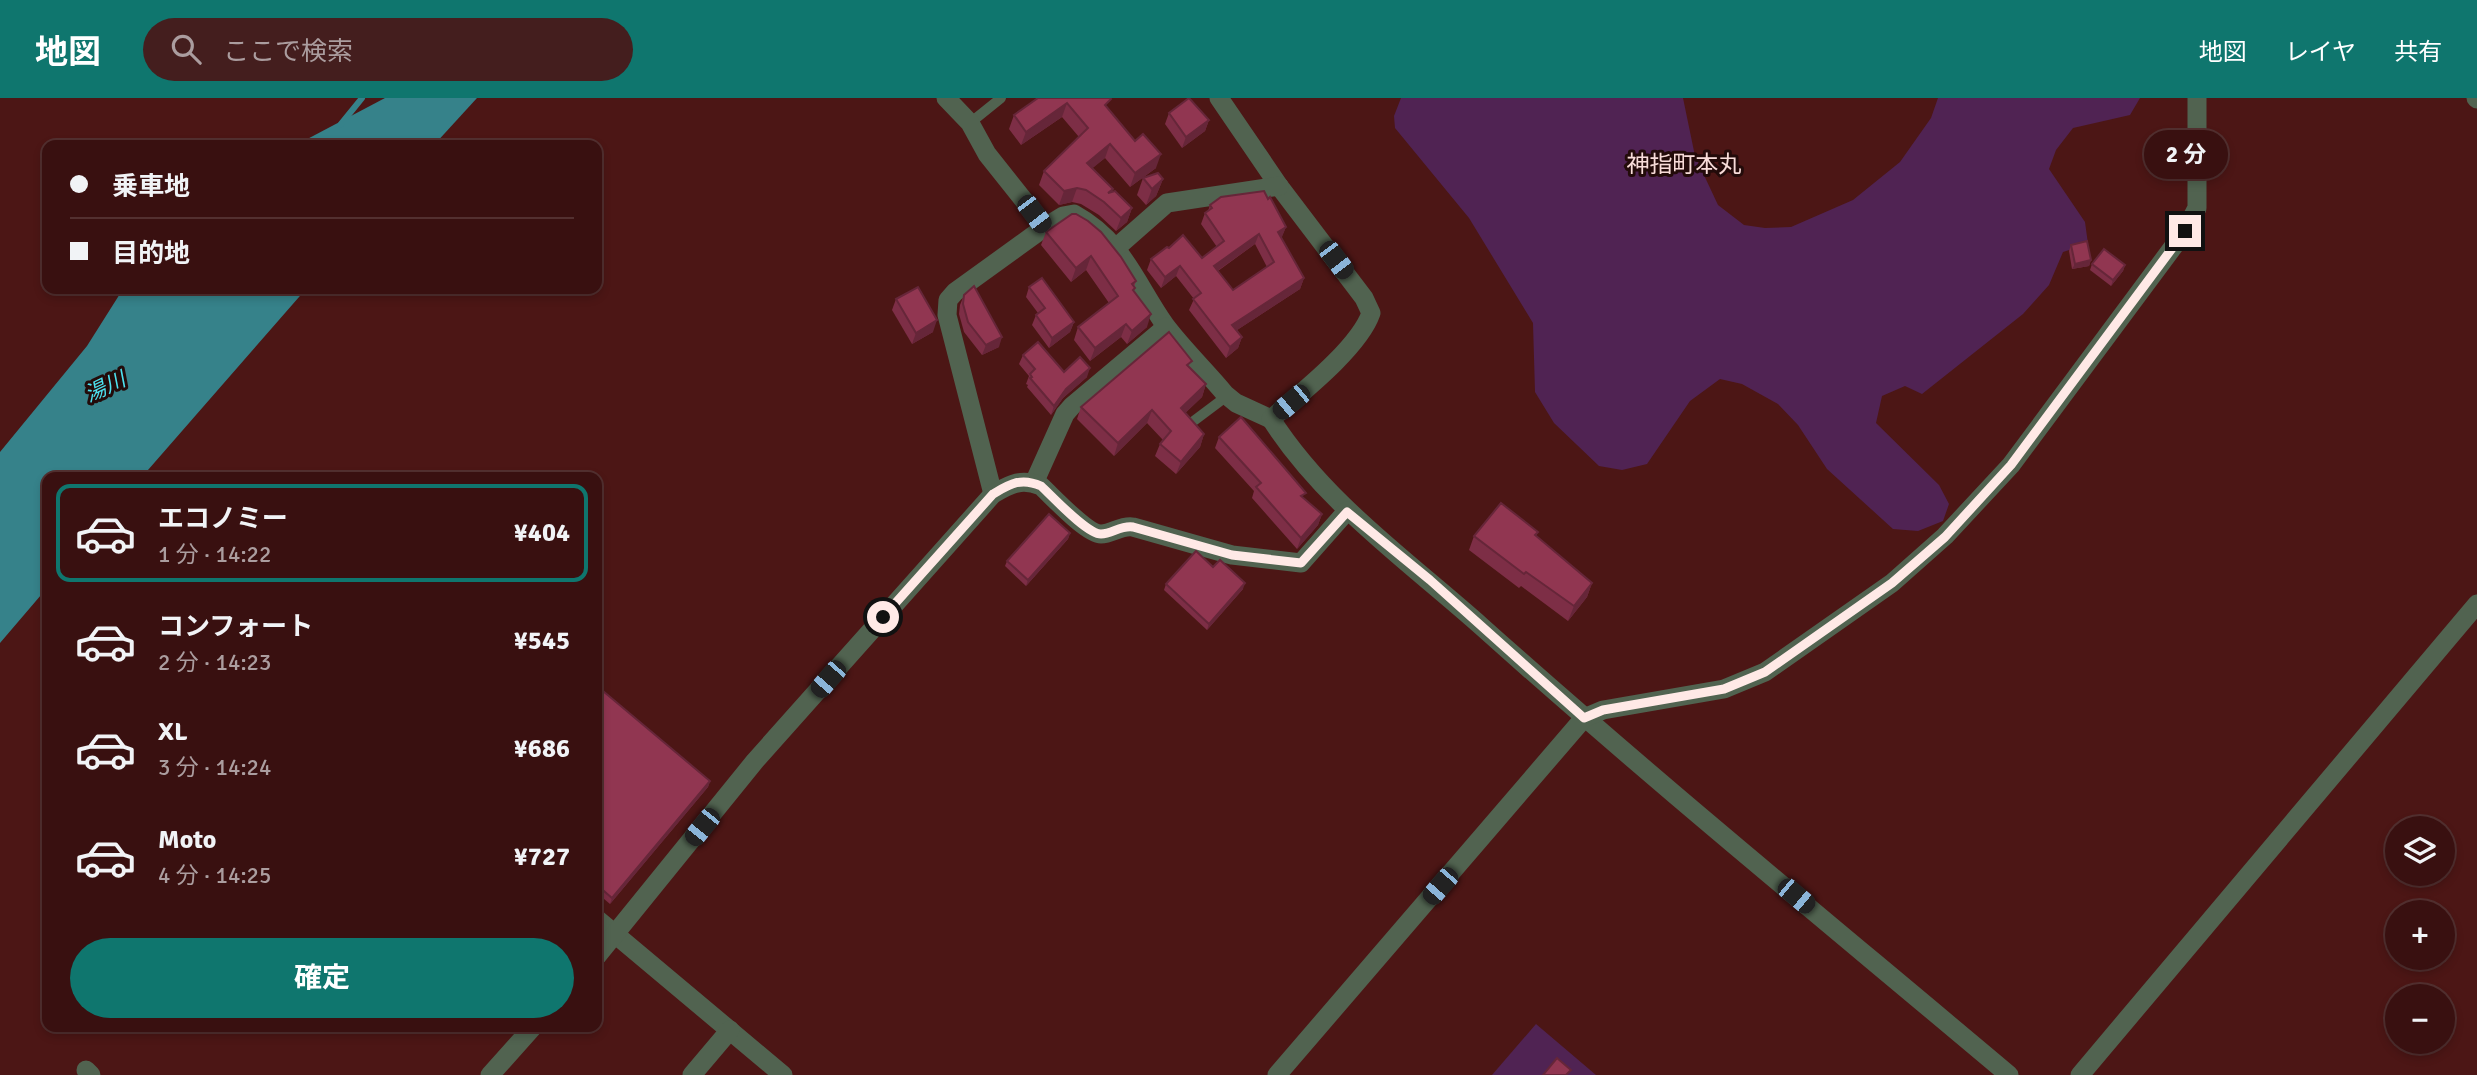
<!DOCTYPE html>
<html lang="ja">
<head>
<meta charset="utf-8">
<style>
	:root { --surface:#391010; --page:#441e1e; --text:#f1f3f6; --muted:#ab9d9f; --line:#533030; --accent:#0f766e }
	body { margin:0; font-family:Signika,"Noto Sans JP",sans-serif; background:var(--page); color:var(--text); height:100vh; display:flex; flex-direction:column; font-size:26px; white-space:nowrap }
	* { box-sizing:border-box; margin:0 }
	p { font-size:23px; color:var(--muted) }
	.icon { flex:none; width:38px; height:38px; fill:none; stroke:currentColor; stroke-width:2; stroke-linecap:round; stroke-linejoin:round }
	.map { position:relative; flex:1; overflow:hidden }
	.details { position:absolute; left:42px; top:374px; width:560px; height:560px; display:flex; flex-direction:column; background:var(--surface); border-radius:14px; box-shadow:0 4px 10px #0003,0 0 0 2px var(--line) }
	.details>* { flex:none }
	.top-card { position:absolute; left:42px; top:42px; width:560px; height:154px; border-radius:14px; box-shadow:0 4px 10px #0003,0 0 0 2px var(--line); display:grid; align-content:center; height:154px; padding:0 28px; background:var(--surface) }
	.controls { position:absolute; left:2385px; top:718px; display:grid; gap:14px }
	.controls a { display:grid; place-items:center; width:70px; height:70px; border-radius:50%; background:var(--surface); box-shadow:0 4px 10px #0003,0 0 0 2px var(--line); font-size:35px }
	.end { position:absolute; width:32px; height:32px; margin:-16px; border:9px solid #ffe9e6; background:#111; box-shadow:0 0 0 4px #111 }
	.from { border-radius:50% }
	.bubble { position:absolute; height:49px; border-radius:24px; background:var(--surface); box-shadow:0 4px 10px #0003,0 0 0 2px var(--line); font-size:23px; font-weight:700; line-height:49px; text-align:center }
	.car { position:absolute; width:21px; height:42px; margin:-21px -10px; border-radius:9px; box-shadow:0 0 5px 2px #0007; background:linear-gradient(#222 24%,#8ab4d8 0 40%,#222 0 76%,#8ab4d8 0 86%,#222 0) }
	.top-card b { display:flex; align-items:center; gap:24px; height:66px; font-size:26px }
	.top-card b+b { border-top:2px solid var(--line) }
	.top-card i { width:18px; height:18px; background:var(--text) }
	ul { padding:12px 0 0; list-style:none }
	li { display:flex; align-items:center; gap:21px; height:98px; margin:0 14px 10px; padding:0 14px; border:4px solid transparent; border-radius:14px }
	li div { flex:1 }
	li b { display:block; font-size:26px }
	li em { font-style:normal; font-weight:700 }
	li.current { border-color:var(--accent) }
	li>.icon { width:63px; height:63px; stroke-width:1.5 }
	.action { display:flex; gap:14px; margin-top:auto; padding:14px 28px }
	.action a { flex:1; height:80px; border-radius:42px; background:var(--accent); color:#fff; font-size:28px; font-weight:700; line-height:80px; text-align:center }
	header { display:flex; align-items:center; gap:42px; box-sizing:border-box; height:98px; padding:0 35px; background:var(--accent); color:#fff }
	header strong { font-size:33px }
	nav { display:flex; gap:38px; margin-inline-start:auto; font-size:24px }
	.search { width:490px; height:63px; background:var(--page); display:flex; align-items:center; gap:18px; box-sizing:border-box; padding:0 24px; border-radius:38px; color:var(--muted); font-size:26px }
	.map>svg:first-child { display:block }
</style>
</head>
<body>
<header>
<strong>地図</strong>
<div class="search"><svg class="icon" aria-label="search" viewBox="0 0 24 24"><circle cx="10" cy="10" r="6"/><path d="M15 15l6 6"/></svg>ここで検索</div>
<nav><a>地図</a><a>レイヤ</a><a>共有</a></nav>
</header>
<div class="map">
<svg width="2477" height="977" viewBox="0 0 2477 977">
	<rect width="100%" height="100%" fill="#4c1615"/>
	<g fill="#502353">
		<polygon points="1401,0 1683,0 1695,58 1718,107 1744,127 1765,130 1791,129 1853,102 1900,64 1931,20 1938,0 2140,0 2130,17 2073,30 2056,52 2049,71 2085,124 2088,146 2063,154 2049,187 2023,216 1922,296 1905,288 1882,298 1876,325 1939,387 1949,406 1943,423 1918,433 1893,431 1827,371 1798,327 1778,306 1742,286 1720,281 1690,303 1647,366 1622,372 1599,368 1554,325 1535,294 1533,225 1469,120 1395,30 1394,18"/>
		<polygon points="1536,926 1596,977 1492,977"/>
	</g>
	<g fill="#36828a">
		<polygon points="385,0 477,0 434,47 296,47"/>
		<polygon points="123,191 306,191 141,380 47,380 47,490 0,545 0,354 87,248"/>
	</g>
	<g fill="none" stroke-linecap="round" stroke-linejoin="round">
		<polyline stroke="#36828a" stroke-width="6" points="341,26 362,0"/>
		<g stroke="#516350" stroke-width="10">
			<polyline points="970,25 1001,0"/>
			<polyline points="1191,325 1227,298"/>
		</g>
		<g stroke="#516350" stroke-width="19">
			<path d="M 946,0 L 970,25 L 987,56 L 1045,129 L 1063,118 L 1074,116 C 1123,143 1135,184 1165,227 C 1183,251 1206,273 1225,296 L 1236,305 L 1271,321"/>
			<path d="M 1219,0 L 1279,88 L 1364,200 L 1371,215 C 1359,250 1300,296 1271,321 C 1324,404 1408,463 1481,528 C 1653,682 1832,828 2009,977"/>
			<polyline points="2476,0 2477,1"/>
			<polyline points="1117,149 1167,105 1279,88"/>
			<polyline points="1034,385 1065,316 1072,308 1166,229"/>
			<polyline points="993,396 947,217 948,202 955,194 1045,129"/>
			<polyline points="597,821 783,977"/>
			<path d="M 597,858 L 755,663 L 993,396 C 1011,386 1021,380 1041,388 C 1053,399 1087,436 1101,436 C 1112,436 1121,427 1133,429 L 1232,457 L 1301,465 L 1347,413"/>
			<polyline points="86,972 91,977"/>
			<polyline points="490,977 533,929"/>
			<polyline points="692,977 730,932"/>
			<polyline points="1277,977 1584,620 1603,612 1724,591 1765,574 1892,485 1945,438 2011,367 2185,133 2197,110 2197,0"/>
			<polyline points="2080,977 2477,506"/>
		</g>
	</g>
	<g fill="#7d2e46" fill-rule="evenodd">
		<polygon points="1038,0 1108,10 1156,70 1130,89 1105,60 1092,70 1112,93 1132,110 1127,124 1116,133 1099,117 1081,106 1072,104 1059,107 1039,87 1044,73 1079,39 1062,19 1021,47 1009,31 1014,17"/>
		<polygon points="1169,15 1209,22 1205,33 1182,50 1165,26"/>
		<polygon points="1143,80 1163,81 1156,98 1146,107 1137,97"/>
		<path d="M 1268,101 L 1286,129 L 1281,140 L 1304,180 L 1300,191 L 1237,232 L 1242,239 L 1238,250 L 1226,260 L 1189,212 L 1194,201 L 1176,178 L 1161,190 L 1147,172 L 1151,161 L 1169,150 L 1202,160 L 1217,149 L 1201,126 L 1205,115 L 1208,113 L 1210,107 ZM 1255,146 L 1267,169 L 1233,192 L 1218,173 Z"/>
		<polygon points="1046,134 1136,183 1134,189 1134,194 1147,229 1127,246 1121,239 1090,263 1074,242 1078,229 1109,205 1086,172 1071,184 1041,147"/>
		<polygon points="2071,147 2091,162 2089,168 2072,171 2069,153"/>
		<polygon points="2092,166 2125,167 2123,173 2111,188 2090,172"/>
		<polygon points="1029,189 1074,224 1070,234 1049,250 1032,227 1036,217 1038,215 1026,199"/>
		<polygon points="964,197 999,249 982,257 964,234 959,216 960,207"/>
		<polygon points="896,201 933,234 912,246 892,212"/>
		<polygon points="1023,257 1064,274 1087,279 1063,300 1051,317 1027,289 1028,287 1026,286 1029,278 1019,266"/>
		<polygon points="1190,269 1206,286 1202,299 1185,315 1204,336 1200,349 1176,376 1155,358 1160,346 1163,342 1147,325 1114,358 1077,321 1081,309"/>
		<polygon points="1219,339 1303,400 1322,416 1318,427 1297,451 1252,400 1254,393 1215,350"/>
		<polygon points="1538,434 1536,438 1592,485 1587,499 1568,523 1521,488 1519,490 1469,452 1474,438"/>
		<polygon points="1070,435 1068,441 1026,488 1005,468 1007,463"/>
		<polygon points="1166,486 1243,491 1207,532 1164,492"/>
		<polygon points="597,588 710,683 708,689 610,806 597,795"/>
	</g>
	<g fill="#662639">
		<polygon points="1067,5 1062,19 1021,47 1026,34"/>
		<polygon points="1209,22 1205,33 1182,50 1186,39"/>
		<polygon points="1110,46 1105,60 1082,79 1087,65"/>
		<polygon points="1161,56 1156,70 1130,89 1135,75"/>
		<polygon points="1163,81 1156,98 1146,107 1152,91"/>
		<polygon points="1077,90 1072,104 1059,107 1064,93"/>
		<polygon points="1132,110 1127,124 1116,133 1121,120"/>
		<polygon points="1286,129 1282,139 1274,145 1278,134"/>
		<polygon points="1259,136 1255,146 1210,178 1214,168"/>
		<polygon points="1091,158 1086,172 1071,184 1076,170"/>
		<polygon points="2091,162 2089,168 2072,171 2075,166"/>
		<polygon points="2125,167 2123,173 2111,188 2113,182"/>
		<polygon points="1180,168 1176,178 1161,190 1165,179"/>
		<polygon points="1304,180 1300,191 1228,238 1232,227"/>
		<polygon points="1151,216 1147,229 1127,246 1132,233"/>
		<polygon points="937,222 933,234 912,246 916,235"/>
		<polygon points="1074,224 1070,234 1049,250 1052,240"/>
		<polygon points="1126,226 1121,239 1090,263 1095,250"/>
		<polygon points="1002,239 999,249 982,257 986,247"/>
		<polygon points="1242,239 1238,250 1226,260 1230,249"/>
		<polygon points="1090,270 1087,279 1063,300 1051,317 1054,308 1066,291"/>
		<polygon points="1206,286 1202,299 1177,323 1181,310"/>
		<polygon points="1152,312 1147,325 1114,358 1118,345"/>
		<polygon points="1204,336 1200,349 1176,376 1181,364"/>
		<polygon points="1322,416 1318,427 1297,451 1301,440"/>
		<polygon points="1070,435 1068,441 1026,488 1028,482"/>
		<polygon points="1245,485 1243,491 1207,532 1209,526"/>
		<polygon points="1592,485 1587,499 1568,523 1574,508"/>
		<polygon points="710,683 708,689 610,806 612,800"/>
	</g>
	<g fill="#913651" stroke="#662639" stroke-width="2" fill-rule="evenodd">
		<polygon points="1038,0 1110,0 1111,1 1105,7 1135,43 1143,36 1161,56 1135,75 1110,46 1087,65 1113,91 1108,95 1115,93 1132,110 1121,120 1104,104 1086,92 1077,90 1064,93 1044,73 1088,30 1067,5 1026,34 1014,17"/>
		<polygon points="1189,0 1209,22 1186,39 1169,15"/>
		<polygon points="1158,75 1163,81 1152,91 1143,80"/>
		<path d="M 1264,93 L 1268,101 L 1270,99 L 1286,129 L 1278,134 L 1304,180 L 1232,227 L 1242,239 L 1230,249 L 1193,201 L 1201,195 L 1180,168 L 1165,179 L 1151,161 L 1167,149 L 1169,150 L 1183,137 L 1202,160 L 1224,143 L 1205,115 L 1212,110 L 1210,107 L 1221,99 ZM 1259,136 L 1274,164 L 1233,192 L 1214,168 Z"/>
		<polygon points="1072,116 1076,116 1088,123 1101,134 1121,159 1136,183 1132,186 1135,190 1133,192 1151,216 1132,233 1126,226 1095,250 1078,229 1118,198 1091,158 1076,170 1046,134"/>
		<polygon points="2087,143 2091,162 2075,166 2071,147"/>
		<polygon points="2104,151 2125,167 2113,182 2092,166"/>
		<polygon points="1042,180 1074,224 1052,240 1036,217 1045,210 1029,189"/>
		<polygon points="974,188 1002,239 986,247 968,224 963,206 964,197"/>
		<polygon points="918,189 937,222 916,235 896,201"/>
		<polygon points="1169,234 1192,263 1187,267 1206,286 1181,310 1204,336 1181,364 1160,346 1171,333 1152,312 1118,345 1081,309"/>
		<polygon points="1038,244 1064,274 1080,259 1090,270 1066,291 1054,308 1030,280 1032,279 1030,276 1035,271 1023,257"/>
		<polygon points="1241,319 1306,395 1301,398 1322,416 1301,440 1256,389 1261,385 1219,339"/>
		<polygon points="1501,405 1538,434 1535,437 1592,485 1574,508 1526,474 1524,476 1474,438"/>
		<polygon points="1049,416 1070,435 1028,482 1007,463"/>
		<polygon points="1196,453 1213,469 1220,462 1245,485 1209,526 1166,486"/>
		<polygon points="597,588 710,683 612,800 597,787"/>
		<polygon points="1557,960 1571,972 1566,977 1543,977"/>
	</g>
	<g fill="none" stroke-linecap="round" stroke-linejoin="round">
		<path stroke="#ffe9e6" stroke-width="9" d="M 883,519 L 993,396 C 1010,386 1021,379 1041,388 C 1053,399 1087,436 1101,436 C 1112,436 1121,427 1133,429 L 1232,457 L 1301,465 L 1347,414 L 1430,482 L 1584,620 L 1603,612 L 1724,591 L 1765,574 L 1892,485 L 1945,439 L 2011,367 L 2185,133"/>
	</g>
	<g text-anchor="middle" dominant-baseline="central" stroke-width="6" stroke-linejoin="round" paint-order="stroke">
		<g font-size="21" font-style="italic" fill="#4de1ef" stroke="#230b0a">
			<text transform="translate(105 289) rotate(-25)">湯川</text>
		</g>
		<g font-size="23" fill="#f8dcd9" stroke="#230b0a">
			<text x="1684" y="66">神指町本丸</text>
		</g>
	</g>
</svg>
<div class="controls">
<a><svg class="icon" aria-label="layers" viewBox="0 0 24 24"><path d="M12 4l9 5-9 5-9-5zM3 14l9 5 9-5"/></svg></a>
<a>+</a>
<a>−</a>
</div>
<i class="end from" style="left:883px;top:519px"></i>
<i class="end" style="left:2185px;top:133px"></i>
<div class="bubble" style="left:2144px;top:32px;width:84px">2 分</div>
<i class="car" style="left:1034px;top:116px;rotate:143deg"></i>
<i class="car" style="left:1336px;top:162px;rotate:143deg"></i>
<i class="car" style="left:1291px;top:304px;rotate:230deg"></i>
<i class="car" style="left:828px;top:581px;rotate:221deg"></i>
<i class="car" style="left:702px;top:729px;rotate:219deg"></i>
<i class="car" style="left:1440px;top:788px;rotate:221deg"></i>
<i class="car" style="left:1796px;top:798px;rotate:130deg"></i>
<div class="top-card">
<b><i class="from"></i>乗車地</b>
<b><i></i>目的地</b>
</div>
<section class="details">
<ul>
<li class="current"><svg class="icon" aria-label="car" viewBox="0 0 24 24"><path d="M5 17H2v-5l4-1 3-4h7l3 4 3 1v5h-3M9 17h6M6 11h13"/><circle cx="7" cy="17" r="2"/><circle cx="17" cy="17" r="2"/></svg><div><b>エコノミー</b><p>1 分 · 14:22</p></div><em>¥404</em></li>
<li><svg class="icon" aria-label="car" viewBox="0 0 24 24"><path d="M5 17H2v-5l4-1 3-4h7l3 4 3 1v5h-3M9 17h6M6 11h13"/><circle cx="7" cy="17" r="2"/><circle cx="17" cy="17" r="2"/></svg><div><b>コンフォート</b><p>2 分 · 14:23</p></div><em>¥545</em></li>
<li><svg class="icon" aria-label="car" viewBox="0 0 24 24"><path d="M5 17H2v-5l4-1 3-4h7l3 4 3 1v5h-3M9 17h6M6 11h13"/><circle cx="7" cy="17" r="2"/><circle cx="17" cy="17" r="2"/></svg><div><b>XL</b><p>3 分 · 14:24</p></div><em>¥686</em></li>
<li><svg class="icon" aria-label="car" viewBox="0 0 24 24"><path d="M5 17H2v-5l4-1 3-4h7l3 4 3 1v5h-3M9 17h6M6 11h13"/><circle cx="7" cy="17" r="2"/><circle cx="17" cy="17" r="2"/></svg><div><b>Moto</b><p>4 分 · 14:25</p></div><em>¥727</em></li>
</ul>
<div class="action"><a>確定</a></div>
</section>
</div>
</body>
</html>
